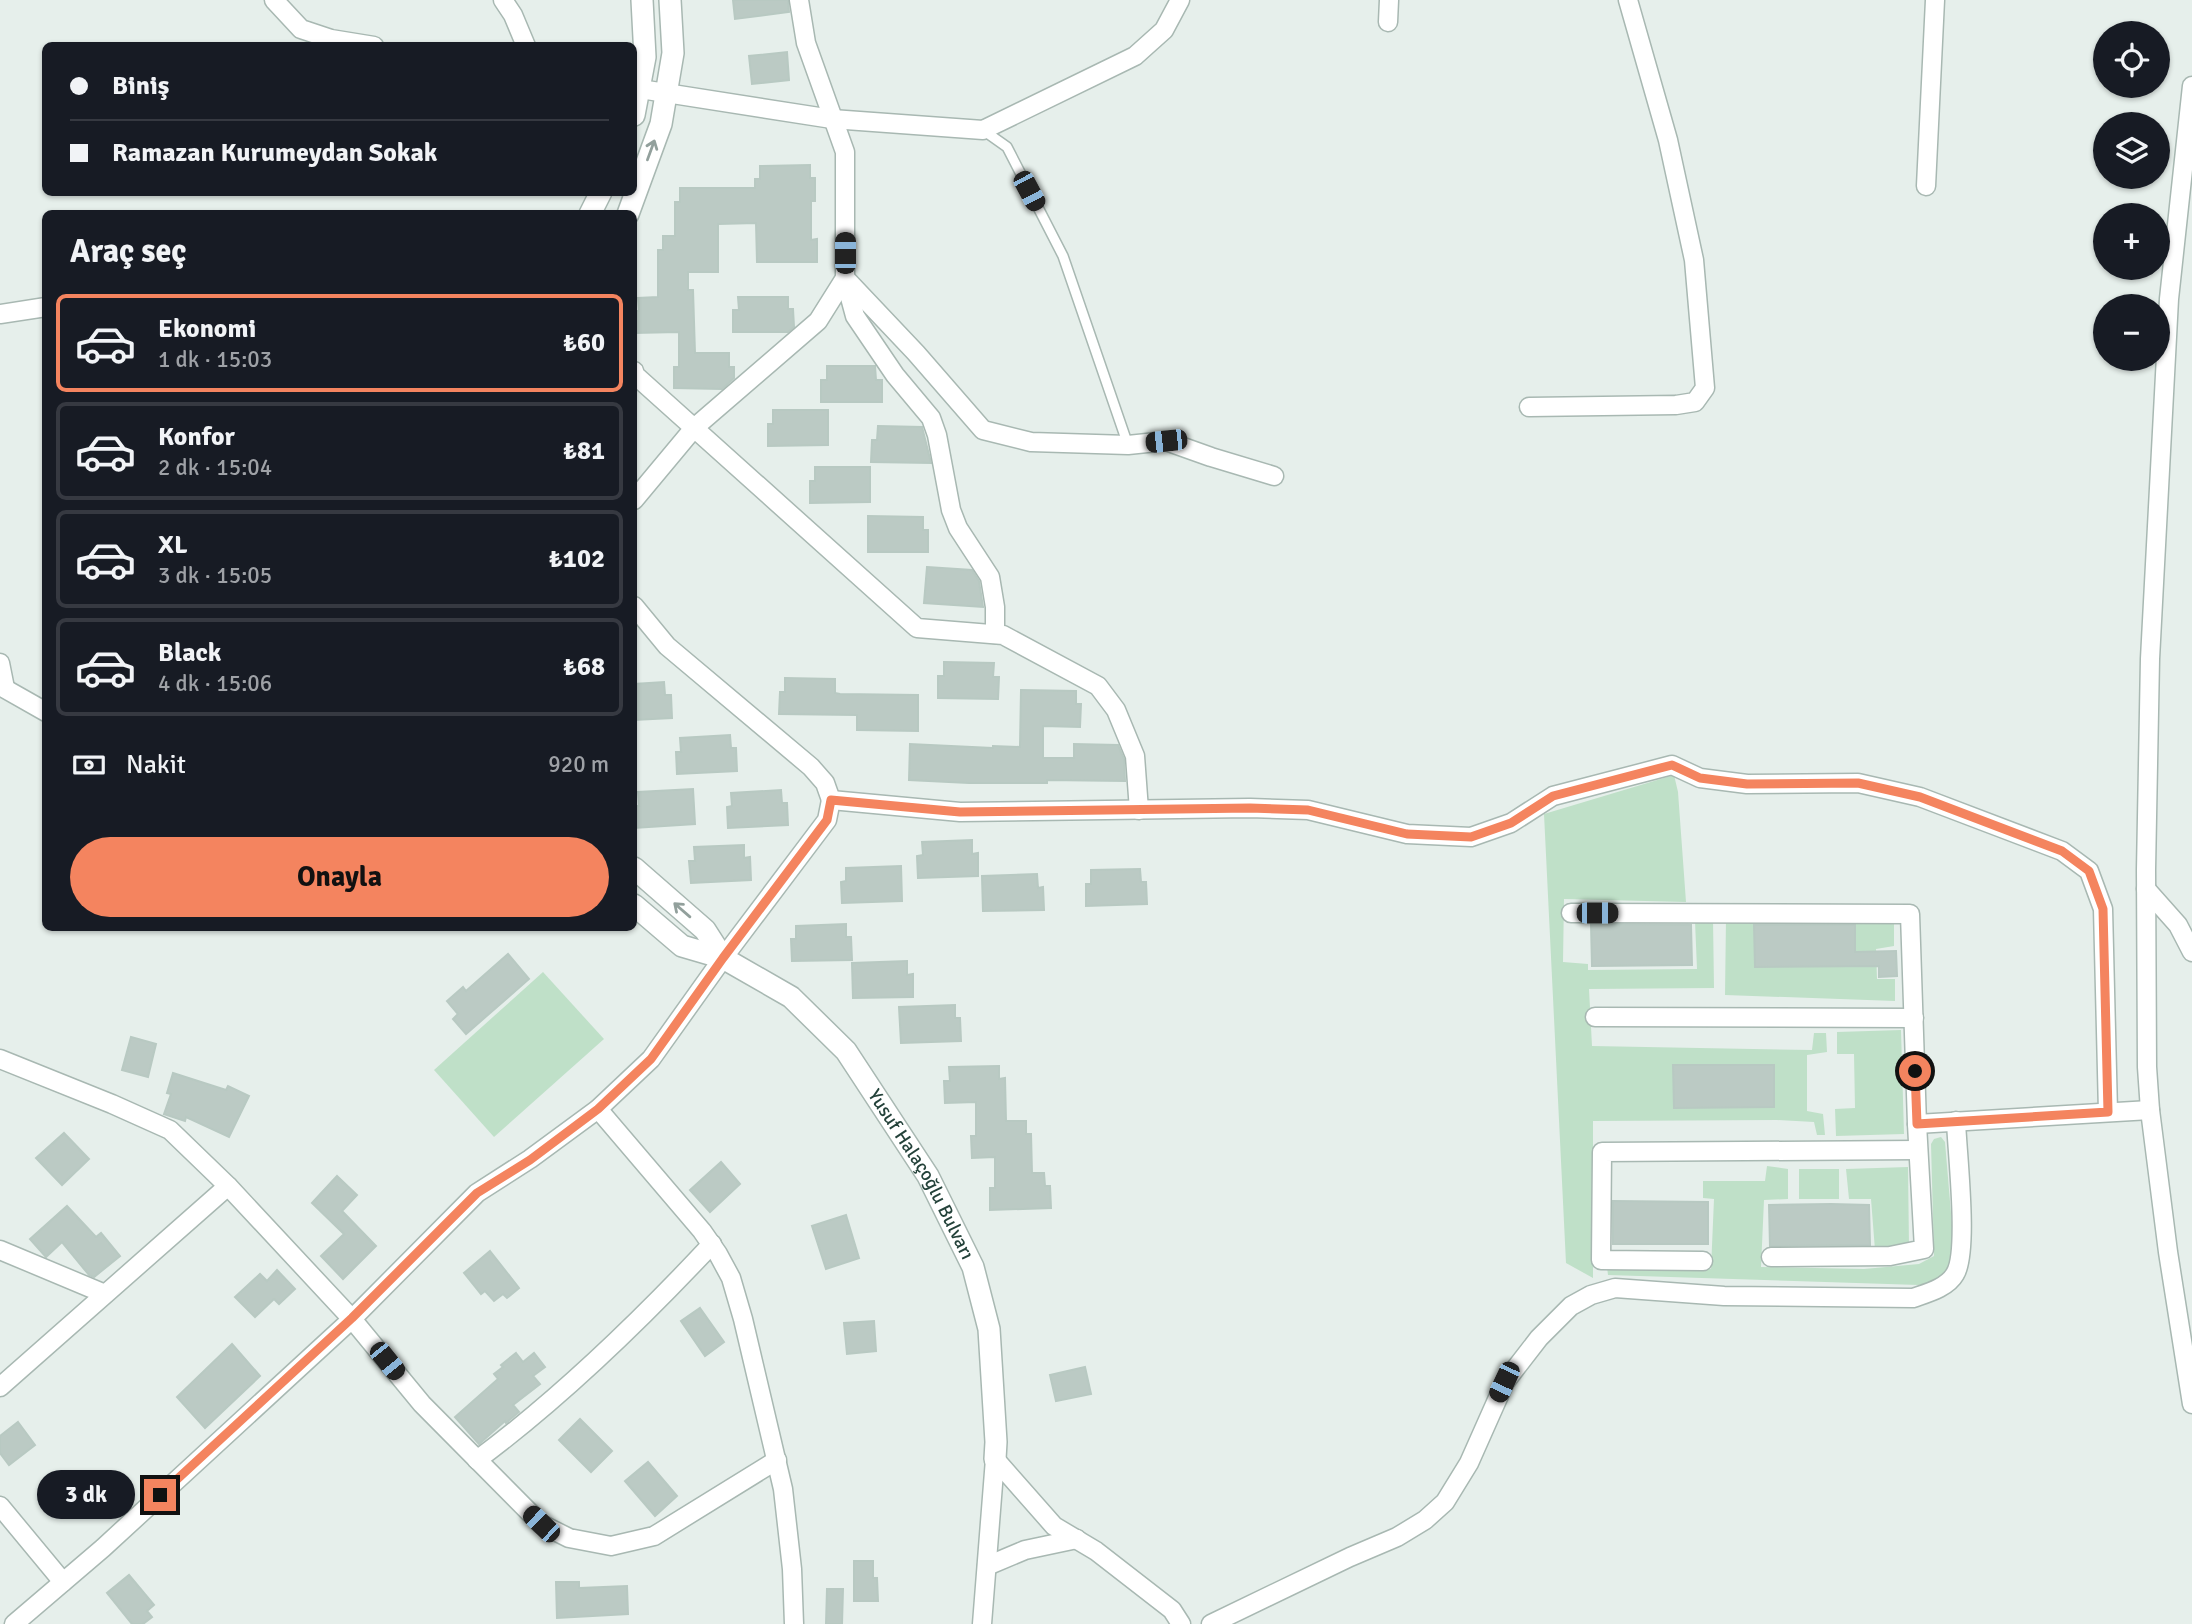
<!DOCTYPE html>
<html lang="tr">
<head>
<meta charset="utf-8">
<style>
	:root { --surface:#171b24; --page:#20242c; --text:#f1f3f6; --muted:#9ea1a6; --line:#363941; --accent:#f4845f }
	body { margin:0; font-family:Signika,sans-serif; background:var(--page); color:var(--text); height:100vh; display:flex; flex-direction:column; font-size:26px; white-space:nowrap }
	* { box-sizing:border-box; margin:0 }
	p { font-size:23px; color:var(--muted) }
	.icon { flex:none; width:38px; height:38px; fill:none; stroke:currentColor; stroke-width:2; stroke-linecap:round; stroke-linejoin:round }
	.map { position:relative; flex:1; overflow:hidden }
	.sheet { position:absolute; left:42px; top:210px; width:595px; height:721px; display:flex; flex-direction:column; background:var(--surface); border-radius:10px; box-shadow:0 2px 5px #0004 }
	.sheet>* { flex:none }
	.hud { position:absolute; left:42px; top:42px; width:595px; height:154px; border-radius:10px; box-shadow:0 2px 5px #0004; display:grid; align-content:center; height:154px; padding:0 28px; background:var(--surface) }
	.buttons { position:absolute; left:2093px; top:21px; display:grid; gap:14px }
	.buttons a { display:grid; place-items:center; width:77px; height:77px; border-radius:50%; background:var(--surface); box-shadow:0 2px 5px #0004; font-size:35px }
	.end { position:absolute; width:32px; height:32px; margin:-16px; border:9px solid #f4845f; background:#111; box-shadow:0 0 0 4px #111 }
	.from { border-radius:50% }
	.bubble { position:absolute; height:49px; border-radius:24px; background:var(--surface); box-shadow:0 2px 5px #0004; font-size:23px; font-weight:700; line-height:49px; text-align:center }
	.car { position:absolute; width:21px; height:42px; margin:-21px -10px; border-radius:9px; box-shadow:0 0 5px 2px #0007; background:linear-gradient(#222 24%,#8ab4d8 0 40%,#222 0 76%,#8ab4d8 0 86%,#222 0) }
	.hud b { display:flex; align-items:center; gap:24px; height:66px; font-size:26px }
	.hud b+b { border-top:2px solid var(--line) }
	.hud i { width:18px; height:18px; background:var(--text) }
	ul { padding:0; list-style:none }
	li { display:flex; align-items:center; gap:21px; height:98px; margin:0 14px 10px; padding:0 14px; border:4px solid var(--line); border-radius:10px }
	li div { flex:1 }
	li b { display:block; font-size:26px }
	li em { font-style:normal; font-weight:700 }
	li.on { border-color:var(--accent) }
	li>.icon { width:63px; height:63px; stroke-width:1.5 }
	h2 { padding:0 28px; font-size:32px; line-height:84px }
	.pay { display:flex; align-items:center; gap:18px; height:77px; padding:0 28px; font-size:26px }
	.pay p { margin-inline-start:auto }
	.cta { display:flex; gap:14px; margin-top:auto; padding:14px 28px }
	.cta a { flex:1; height:80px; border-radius:42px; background:var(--accent); color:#111; font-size:28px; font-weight:700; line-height:80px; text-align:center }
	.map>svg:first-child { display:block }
</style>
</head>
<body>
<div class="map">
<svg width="2192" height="1624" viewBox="0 0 2192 1624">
	<rect width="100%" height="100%" fill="#e6efeb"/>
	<g fill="#bfe0c8">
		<polygon points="1674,775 1678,792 1686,902 1564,899 1563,962 1588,964 1588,970 1697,969 1695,921 1713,919 1714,988 1589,989 1592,1046 1812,1050 1814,1033 1826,1033 1827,1052 1807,1055 1807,1111 1823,1114 1825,1135 1817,1135 1814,1122 1777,1120 1593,1121 1593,1278 1566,1263 1544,814"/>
		<polygon points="1726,918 1894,919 1894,946 1876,949 1877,979 1895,979 1895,1001 1725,995"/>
		<polygon points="543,972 604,1039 494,1137 434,1070"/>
		<polygon points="1901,1030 1904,1134 1836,1136 1835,1109 1855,1108 1854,1054 1837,1054 1837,1032"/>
		<polygon points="1941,1137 1945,1142 1954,1249 1949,1267 1942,1275 1934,1281 1919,1285 1608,1275 1607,1267 1711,1269 1714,1199 1703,1198 1703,1181 1765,1181 1767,1166 1788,1169 1788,1199 1764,1200 1761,1267 1864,1269 1919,1264 1934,1256 1931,1144 1934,1139"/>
		<polygon points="1908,1167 1909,1247 1875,1250 1871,1199 1849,1199 1846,1169"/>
		<rect x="1799" y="1169" width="40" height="30"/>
	</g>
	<g fill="#bbcac4" stroke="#b8c9c2" stroke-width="2">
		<polygon points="733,0 788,0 789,12 735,19"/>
		<polygon points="787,52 789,80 752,84 749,56"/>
		<polygon points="810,165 810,178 815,178 815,201 811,201 811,240 817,239 817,262 757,262 756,223 718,224 718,272 688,272 688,290 693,290 695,353 729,353 729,367 734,367 734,378 722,389 674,388 674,367 679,367 679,332 634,333 634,311 639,311 638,298 658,297 658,250 663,250 663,236 675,236 675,202 680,202 680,188 755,188 755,179 760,179 760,166"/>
		<polygon points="738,297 788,297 788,309 793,309 794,327 788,332 733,332 733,310 739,310"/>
		<polygon points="827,366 875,366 876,380 882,380 882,402 821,402 821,380 827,380"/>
		<polygon points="773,410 828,410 828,445 768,446 768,424 773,424"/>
		<polygon points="878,426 922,427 931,463 871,462 872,440 877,440"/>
		<polygon points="815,467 870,467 870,502 810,503 810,481 815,481"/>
		<polygon points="868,516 923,517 923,530 928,530 928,552 868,552"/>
		<polygon points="927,567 972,570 979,581 983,607 924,603"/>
		<polygon points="944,662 994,663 993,677 999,677 998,699 938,698 938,676 944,676"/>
		<polygon points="785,678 835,679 835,693 840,694 918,695 918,731 857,730 857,715 779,714 780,692 785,692"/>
		<polygon points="664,682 665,695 671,695 672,718 634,720 634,684"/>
		<polygon points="1021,690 1076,691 1076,704 1081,704 1080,727 1043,726 1043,758 1074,758 1074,744 1118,745 1124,759 1125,781 1047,780 1047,783 969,783 909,780 910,744 993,748 993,746 1020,747"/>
		<polygon points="730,735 731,748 736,748 737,771 677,774 676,752 681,752 680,738"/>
		<polygon points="693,789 695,824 634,828 634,806 639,806 638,792"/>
		<polygon points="781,790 782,803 787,803 788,825 728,828 727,807 732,806 731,793"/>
		<polygon points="972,840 972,854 978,853 978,876 918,878 917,856 923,855 922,842"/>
		<polygon points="744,845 744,858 750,857 751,880 691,883 689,861 695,861 694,847"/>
		<polygon points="901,866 902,901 842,903 841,882 846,881 846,868"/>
		<polygon points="1140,869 1141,882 1146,882 1147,904 1086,906 1086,884 1091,884 1091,870"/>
		<polygon points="1037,874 1038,888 1043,887 1044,910 983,911 982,876"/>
		<polygon points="846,924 846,937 851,937 852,960 792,961 791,939 796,939 796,926"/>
		<polygon points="1591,924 1691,925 1692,965 1592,966"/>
		<polygon points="1754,925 1855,925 1855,952 1896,951 1897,976 1879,977 1879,966 1755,967"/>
		<polygon points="508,954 529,979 466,1034 453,1019 458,1014 447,1001 463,987 466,991"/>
		<polygon points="907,961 907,975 913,974 913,997 853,998 852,963"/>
		<polygon points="955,1005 955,1018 960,1018 961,1041 901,1043 899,1007"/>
		<polygon points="131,1037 156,1044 148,1077 122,1070"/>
		<polygon points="1673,1065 1774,1065 1774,1107 1674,1108"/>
		<polygon points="999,1066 999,1079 1005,1078 1006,1121 1026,1121 1026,1134 1031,1134 1032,1173 1044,1173 1045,1186 1050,1186 1051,1208 990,1210 990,1188 995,1188 995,1157 972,1158 971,1136 976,1136 976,1102 945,1103 944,1081 950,1081 949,1067"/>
		<polygon points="173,1073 226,1090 228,1086 249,1096 229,1137 186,1117 185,1121 164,1114 171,1094 167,1093"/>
		<polygon points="64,1133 89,1159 62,1185 36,1158"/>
		<polygon points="721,1162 740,1184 710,1212 690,1190"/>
		<polygon points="337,1176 357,1195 342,1211 376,1246 343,1279 321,1256 344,1234 312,1203"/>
		<polygon points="1613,1201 1708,1202 1708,1244 1613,1244"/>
		<polygon points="1831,1204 1869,1205 1870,1245 1770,1246 1769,1205"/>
		<polygon points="67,1206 96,1237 101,1233 120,1256 94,1277 89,1275 62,1242 46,1257 30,1239"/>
		<polygon points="846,1215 859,1258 826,1269 812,1226"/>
		<polygon points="490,1251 519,1288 507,1298 503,1294 494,1301 485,1291 481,1294 464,1273"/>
		<polygon points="277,1270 295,1289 279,1304 274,1299 255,1317 235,1297 260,1274 267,1281"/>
		<polygon points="700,1308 724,1342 705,1356 681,1321"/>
		<polygon points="874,1321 876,1351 847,1354 844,1323"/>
		<polygon points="232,1344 260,1376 205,1428 177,1397"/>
		<polygon points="516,1353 523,1362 534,1353 545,1367 533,1376 540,1384 513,1405 519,1412 506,1423 505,1421 479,1444 455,1417 498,1379 494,1374 503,1367 501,1365"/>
		<polygon points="1085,1367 1091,1394 1056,1401 1050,1375"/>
		<polygon points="580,1419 612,1451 591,1472 559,1440"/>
		<polygon points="18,1422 35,1445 9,1465 0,1453 0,1436"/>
		<polygon points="648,1462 677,1496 655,1516 625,1481"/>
		<polygon points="854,1561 873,1561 873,1578 877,1578 878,1601 854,1601"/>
		<polygon points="129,1575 154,1605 147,1611 152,1617 143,1624 132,1624 107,1593"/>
		<polygon points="556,1582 579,1582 579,1588 627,1586 628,1614 557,1618"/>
		<polygon points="827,1589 843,1589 842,1624 826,1624"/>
	</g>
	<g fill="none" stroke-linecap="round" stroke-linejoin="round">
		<defs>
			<polyline id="service" points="983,130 1007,147 1063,256 1128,445"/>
			<g id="minor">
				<polyline points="274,0 301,29 331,39 374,46"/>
				<polyline points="503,0 513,15 526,46"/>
				<polyline points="1388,22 1389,0"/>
				<polyline points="2192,86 2169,299 2150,659 2146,870 2147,1067 2150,1110 2168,1252 2192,1404"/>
				<polyline points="634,88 832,119 983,130 1135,56 1164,30 1180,0"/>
				<polyline points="1926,186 1935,0"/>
				<polyline points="845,278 916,353 983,430 1031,442 1128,445 1166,441 1211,457 1274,476"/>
				<polyline points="845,279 855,316 895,375 931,418 937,435 951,510 958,528 990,577 995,607 995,634"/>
				<polyline points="0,314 46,307"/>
				<polyline points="634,371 635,375 917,628 1003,635 1098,686 1116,710 1135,756 1139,810"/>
				<polyline points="1529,407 1676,405 1695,402 1705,388 1694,260 1668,140 1628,0"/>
				<polyline points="634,500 694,428 818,321 845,278 845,152 806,43 799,0"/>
				<polyline points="634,606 667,646 811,767 825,783 831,800"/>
				<polyline points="0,663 5,688"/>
				<polyline points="0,686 46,712"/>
				<polyline points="831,800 960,812 1250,808 1308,810 1407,834 1471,837 1511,823 1553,796 1672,765 1700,778 1747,784 1858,783 1920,797 2062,851 2089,871 2103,909 2108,1112"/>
				<polyline points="2146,889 2178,925 2192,952"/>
				<polyline points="1571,913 1910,914 1917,1124 1924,1249 1890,1256 1771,1257"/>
				<polyline points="1595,1017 1914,1018"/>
				<polyline points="0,1059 112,1104 170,1130 228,1186 352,1319 422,1404 541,1524 569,1538 611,1546 654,1536 777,1460"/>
				<polyline points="598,1109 702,1231 718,1254 731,1278 743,1319 783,1489 792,1569 794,1624"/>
				<polyline points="1917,1124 2150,1110"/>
				<polyline points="0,1250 105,1294"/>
				<polyline points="1703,1261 1601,1260 1602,1152 1918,1150"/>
				<polyline points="0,1387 228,1186"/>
				<polyline points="995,1459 1054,1526 1096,1551 1172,1610 1181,1624"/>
				<path d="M 477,1460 C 562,1397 639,1322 712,1244"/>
				<polyline points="0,1506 63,1582"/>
				<polyline points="987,1566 1025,1550 1077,1539"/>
				<polyline points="14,1624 103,1548 352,1319 477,1193 530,1159 598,1109 651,1059 723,958 827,820 831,800"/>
				<polyline points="982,1624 995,1459"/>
				<path d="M 1211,1624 L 1350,1557 L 1397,1537 L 1425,1520 L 1445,1502 L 1469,1463 L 1505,1382 L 1539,1338 L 1571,1306 L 1591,1295 L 1615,1288 L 1724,1296 L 1913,1298 C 1927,1293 1947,1288 1955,1274 C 1969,1252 1957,1152 1956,1121"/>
			</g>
			<g id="tertiary">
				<polyline points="634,115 645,57 642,0"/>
				<polyline points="590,214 601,192"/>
				<polyline points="628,214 661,124 673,53 670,0"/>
				<polyline points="634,868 705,930 723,958"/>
				<path id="s1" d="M 634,905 L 682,946 L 723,958 L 791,997 L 846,1051 L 928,1176 L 973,1267 L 989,1329 L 996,1442 L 995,1459"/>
			</g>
		</defs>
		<use href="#service" stroke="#a8b8b2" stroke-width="12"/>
		<use href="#minor" stroke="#a8b8b2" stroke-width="21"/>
		<use href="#tertiary" stroke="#a8b8b2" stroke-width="24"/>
		<use href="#service" stroke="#fff" stroke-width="9"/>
		<use href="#minor" stroke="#fff" stroke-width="18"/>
		<use href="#tertiary" stroke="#fff" stroke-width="21"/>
	</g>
	<defs><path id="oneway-shaft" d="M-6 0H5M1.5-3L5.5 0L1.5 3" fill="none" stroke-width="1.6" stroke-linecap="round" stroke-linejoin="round" transform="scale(1.75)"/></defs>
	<g stroke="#92a09c">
		<use href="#oneway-shaft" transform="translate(651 150) rotate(-70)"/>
		<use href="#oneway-shaft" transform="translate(682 910) rotate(-139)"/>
	</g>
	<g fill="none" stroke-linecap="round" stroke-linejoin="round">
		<polyline stroke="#f4845f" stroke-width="9" points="160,1495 352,1318 477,1193 530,1160 598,1109 651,1059 723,958 827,820 831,800 960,812 1250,808 1308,810 1407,834 1471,837 1511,823 1553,796 1672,765 1700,778 1747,784 1858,783 1920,797 2062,851 2089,871 2103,909 2108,1112 1917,1124 1915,1071"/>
	</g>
	<g text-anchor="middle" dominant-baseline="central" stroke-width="5" stroke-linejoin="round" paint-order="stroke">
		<g font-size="19" fill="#24423a" stroke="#f7fbf9">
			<text stroke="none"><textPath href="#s1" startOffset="406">Yusuf Halaçoğlu Bulvarı</textPath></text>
		</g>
	</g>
</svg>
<div class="buttons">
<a><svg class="icon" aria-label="locate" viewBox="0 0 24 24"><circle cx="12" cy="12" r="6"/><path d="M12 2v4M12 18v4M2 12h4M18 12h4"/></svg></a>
<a><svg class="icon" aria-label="layers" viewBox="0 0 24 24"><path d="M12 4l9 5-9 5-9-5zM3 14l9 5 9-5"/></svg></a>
<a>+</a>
<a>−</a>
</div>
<i class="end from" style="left:1915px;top:1071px"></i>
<i class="end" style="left:160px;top:1495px"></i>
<div class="bubble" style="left:37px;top:1470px;width:98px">3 dk</div>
<i class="car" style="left:1029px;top:191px;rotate:152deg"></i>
<i class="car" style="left:845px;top:253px;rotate:0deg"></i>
<i class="car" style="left:1166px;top:441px;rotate:264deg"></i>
<i class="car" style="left:1597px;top:913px;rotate:90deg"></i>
<i class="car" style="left:387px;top:1361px;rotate:141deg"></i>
<i class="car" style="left:1504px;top:1382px;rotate:205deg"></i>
<i class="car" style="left:541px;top:1524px;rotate:314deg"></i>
<div class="hud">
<b><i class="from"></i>Biniş</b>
<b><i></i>Ramazan Kurumeydan Sokak</b>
</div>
<section class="sheet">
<h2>Araç seç</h2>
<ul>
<li class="on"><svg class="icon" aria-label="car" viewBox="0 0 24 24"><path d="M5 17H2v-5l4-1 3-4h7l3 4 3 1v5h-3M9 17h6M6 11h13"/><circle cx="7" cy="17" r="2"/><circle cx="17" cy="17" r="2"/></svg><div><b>Ekonomi</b><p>1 dk · 15:03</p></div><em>₺60</em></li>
<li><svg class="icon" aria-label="car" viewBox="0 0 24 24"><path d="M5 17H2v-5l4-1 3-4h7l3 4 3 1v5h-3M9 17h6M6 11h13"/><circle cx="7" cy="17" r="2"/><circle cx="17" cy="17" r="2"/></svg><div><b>Konfor</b><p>2 dk · 15:04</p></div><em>₺81</em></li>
<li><svg class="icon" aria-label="car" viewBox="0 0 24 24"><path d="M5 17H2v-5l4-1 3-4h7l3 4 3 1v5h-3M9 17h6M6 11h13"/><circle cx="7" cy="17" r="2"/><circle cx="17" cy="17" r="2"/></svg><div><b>XL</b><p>3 dk · 15:05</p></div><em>₺102</em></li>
<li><svg class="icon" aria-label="car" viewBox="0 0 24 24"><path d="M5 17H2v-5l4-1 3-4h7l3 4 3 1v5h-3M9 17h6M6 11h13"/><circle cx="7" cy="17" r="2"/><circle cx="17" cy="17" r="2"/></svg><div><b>Black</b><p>4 dk · 15:06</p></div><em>₺68</em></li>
</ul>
<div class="pay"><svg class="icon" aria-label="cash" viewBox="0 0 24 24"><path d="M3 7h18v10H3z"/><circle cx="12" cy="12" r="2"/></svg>Nakit<p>920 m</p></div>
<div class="cta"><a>Onayla</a></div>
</section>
</div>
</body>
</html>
